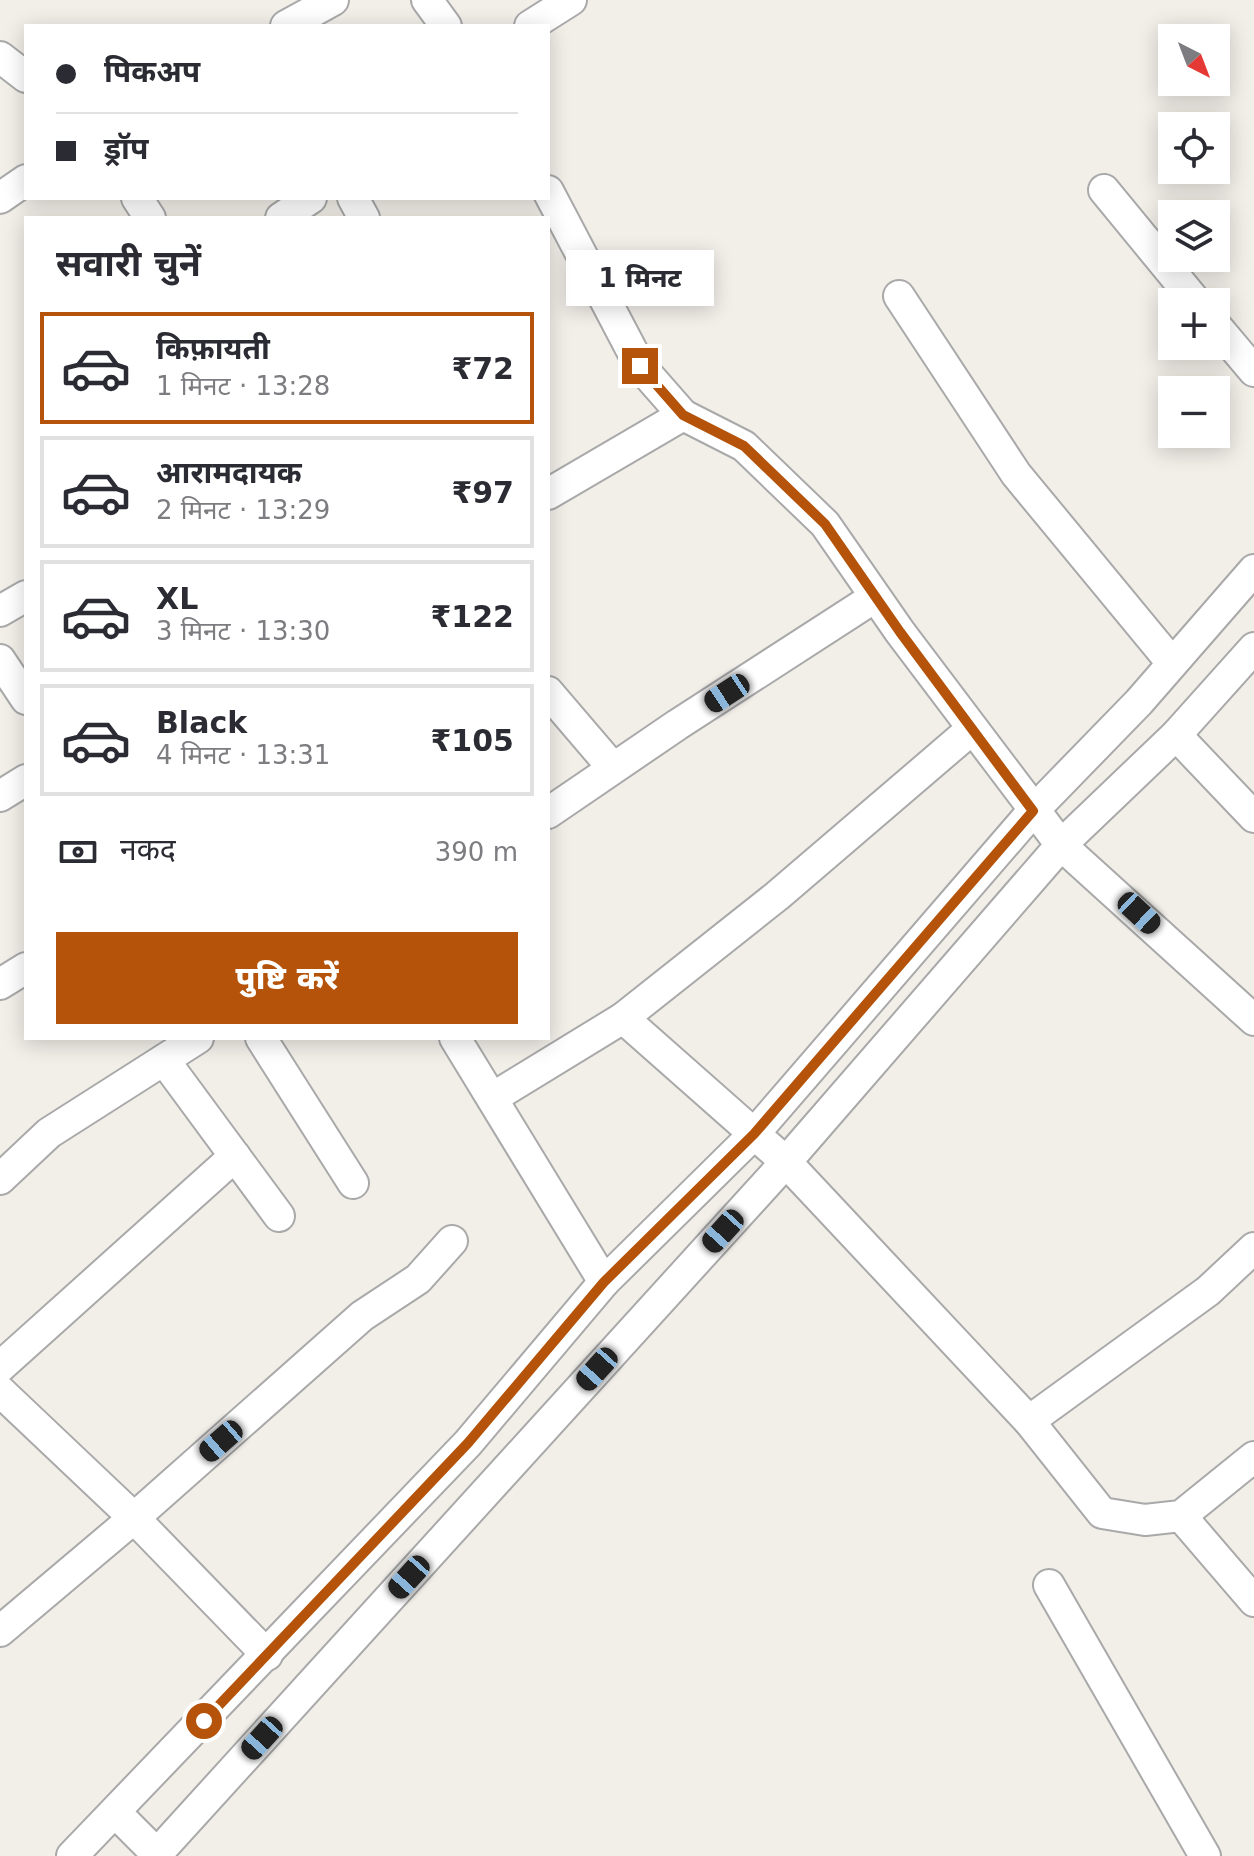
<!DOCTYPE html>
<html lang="hi">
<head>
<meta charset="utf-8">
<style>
	:root { --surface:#fff; --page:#f7f7f7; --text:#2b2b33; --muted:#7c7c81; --line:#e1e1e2; --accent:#b45309 }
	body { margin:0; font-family:"DejaVu Sans","Noto Sans Devanagari",sans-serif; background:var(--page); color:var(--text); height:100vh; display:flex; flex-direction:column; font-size:30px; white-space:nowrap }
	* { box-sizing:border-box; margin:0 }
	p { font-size:26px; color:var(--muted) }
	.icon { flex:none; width:44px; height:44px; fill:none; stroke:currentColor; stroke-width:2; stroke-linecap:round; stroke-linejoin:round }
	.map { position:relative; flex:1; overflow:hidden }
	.sheet { position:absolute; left:24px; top:216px; width:526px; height:824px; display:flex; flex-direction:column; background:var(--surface); border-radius:0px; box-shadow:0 4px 20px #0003 }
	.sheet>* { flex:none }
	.banner { position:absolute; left:24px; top:24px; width:526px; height:176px; border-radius:0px; box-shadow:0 4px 20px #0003; display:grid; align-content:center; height:176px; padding:0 32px; background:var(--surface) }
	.needle { width:52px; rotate:138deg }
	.fabs { position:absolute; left:1158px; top:24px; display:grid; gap:16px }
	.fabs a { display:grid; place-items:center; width:72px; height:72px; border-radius:0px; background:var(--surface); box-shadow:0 4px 20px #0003; font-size:40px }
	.end { position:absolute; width:36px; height:36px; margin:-18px; border:10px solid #b45309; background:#fff; box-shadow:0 0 0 4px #fff }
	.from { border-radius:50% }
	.bubble { position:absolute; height:56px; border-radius:0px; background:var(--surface); box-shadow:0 4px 20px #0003; font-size:26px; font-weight:800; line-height:56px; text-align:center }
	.car { position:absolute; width:24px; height:48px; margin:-24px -12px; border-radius:10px; box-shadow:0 0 6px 2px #0007; background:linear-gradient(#222 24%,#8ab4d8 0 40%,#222 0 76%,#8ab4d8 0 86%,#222 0) }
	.banner b { display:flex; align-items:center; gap:28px; height:76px; font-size:30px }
	.banner b+b { border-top:2px solid var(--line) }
	.banner i { width:20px; height:20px; background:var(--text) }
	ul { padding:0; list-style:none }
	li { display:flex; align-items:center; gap:24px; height:112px; margin:0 16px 12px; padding:0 16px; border:4px solid var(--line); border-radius:0px }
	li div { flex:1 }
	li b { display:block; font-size:30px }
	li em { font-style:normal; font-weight:800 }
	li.on { border-color:var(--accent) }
	li>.icon { width:72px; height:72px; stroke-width:1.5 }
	h2 { padding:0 32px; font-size:36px; line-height:96px }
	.pay { display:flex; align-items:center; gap:20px; height:88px; padding:0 32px; font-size:30px }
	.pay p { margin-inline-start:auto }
	.cta { display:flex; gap:16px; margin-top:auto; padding:16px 32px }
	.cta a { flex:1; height:92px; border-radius:0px; background:var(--accent); color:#fff; font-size:32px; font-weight:800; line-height:92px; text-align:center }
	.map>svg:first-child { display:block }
</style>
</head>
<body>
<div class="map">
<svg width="1254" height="1856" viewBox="0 0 1254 1856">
	<rect width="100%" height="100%" fill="#f2efe9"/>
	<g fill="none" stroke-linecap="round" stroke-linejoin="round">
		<defs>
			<g id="minor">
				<polyline points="427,0 446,26"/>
				<polyline points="286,26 333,0"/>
				<polyline points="530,26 571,0"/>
				<polyline points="0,57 26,77"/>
				<polyline points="1104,190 1196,302"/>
				<polyline points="548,191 640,366 683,415 744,446 825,524 900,632 1061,845 1254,1020"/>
				<polyline points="0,198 26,180"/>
				<polyline points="137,198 150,218"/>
				<polyline points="353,198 364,218"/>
				<polyline points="281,218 311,198"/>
				<polyline points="899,296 1016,474 1172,663"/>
				<polyline points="1216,326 1254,371"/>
				<polyline points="548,494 683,415"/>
				<polyline points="0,611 26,596"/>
				<polyline points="0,660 26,699"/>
				<polyline points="548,692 613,768"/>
				<polyline points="1176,735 1254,817"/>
				<polyline points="0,796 26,780"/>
				<polyline points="548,813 677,725 875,597"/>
				<polyline points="0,984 26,968"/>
				<polyline points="623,1018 786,1162 1029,1421 1102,1513 1145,1520 1181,1516 1254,1457"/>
				<polyline points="261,1038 353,1183"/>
				<polyline points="455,1038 604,1282"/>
				<polyline points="164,1060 279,1216"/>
				<polyline points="494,1097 623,1018 777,896 972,729"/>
				<polyline points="0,1179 49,1133 198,1038"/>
				<polyline points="0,1367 235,1156"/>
				<polyline points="0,1391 134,1518 267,1655"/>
				<polyline points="1029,1421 1208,1291 1254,1248"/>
				<polyline points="1181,1516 1254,1601"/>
				<polyline points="1049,1585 1205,1856"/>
				<polyline points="0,1631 134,1518 362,1316 418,1279 452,1241"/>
				<polyline points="115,1812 159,1856"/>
				<polyline points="72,1856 468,1443 604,1282 754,1134 1033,811 1139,702 1254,570"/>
				<polyline points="155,1856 786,1162 1061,845 1176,735 1254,648"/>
			</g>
		</defs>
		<use href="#minor" stroke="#a9a9a9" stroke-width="34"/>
		<use href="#minor" stroke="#fff" stroke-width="30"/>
	</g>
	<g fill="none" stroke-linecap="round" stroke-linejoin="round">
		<polyline stroke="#b45309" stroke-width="10" points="204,1721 468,1443 604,1282 754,1134 1033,811 900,632 825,524 744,446 683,415 640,366"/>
	</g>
</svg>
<div class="fabs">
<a><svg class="needle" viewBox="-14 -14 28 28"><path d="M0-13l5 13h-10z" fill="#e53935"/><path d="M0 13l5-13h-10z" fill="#7c7c81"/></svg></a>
<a><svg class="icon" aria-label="locate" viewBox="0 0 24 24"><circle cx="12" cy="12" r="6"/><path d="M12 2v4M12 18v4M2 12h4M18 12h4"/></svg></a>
<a><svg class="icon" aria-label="layers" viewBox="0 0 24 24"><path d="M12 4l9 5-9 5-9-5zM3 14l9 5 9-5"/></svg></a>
<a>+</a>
<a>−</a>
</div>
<i class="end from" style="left:204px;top:1721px"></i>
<i class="end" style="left:640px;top:366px"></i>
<div class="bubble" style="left:566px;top:250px;width:148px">1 मिनट</div>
<i class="car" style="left:727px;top:693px;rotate:237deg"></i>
<i class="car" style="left:1139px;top:913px;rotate:133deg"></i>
<i class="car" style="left:723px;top:1231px;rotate:222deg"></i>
<i class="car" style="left:597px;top:1369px;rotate:222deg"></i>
<i class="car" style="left:221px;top:1441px;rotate:229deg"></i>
<i class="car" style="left:409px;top:1577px;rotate:222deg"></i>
<i class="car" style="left:262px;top:1738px;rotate:222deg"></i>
<div class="banner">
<b><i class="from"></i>पिकअप</b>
<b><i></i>ड्रॉप</b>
</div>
<section class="sheet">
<h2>सवारी चुनें</h2>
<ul>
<li class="on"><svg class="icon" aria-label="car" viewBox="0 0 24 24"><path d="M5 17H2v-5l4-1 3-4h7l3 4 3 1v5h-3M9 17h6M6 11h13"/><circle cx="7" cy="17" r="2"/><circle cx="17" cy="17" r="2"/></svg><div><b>किफ़ायती</b><p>1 मिनट · 13:28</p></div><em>₹72</em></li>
<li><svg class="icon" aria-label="car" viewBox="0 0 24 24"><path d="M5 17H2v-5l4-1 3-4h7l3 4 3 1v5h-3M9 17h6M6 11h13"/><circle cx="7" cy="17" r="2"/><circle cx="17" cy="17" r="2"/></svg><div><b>आरामदायक</b><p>2 मिनट · 13:29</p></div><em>₹97</em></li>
<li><svg class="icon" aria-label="car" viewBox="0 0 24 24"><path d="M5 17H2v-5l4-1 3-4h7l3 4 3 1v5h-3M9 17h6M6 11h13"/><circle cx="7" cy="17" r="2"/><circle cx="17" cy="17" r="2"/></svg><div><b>XL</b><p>3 मिनट · 13:30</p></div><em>₹122</em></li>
<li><svg class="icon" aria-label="car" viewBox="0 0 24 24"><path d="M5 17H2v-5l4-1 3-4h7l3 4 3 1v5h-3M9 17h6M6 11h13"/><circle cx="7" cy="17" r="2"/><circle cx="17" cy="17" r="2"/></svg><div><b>Black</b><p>4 मिनट · 13:31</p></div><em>₹105</em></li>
</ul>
<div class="pay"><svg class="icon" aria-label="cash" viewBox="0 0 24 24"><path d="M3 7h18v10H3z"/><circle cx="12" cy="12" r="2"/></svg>नकद<p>390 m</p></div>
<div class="cta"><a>पुष्टि करें</a></div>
</section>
</div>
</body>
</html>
